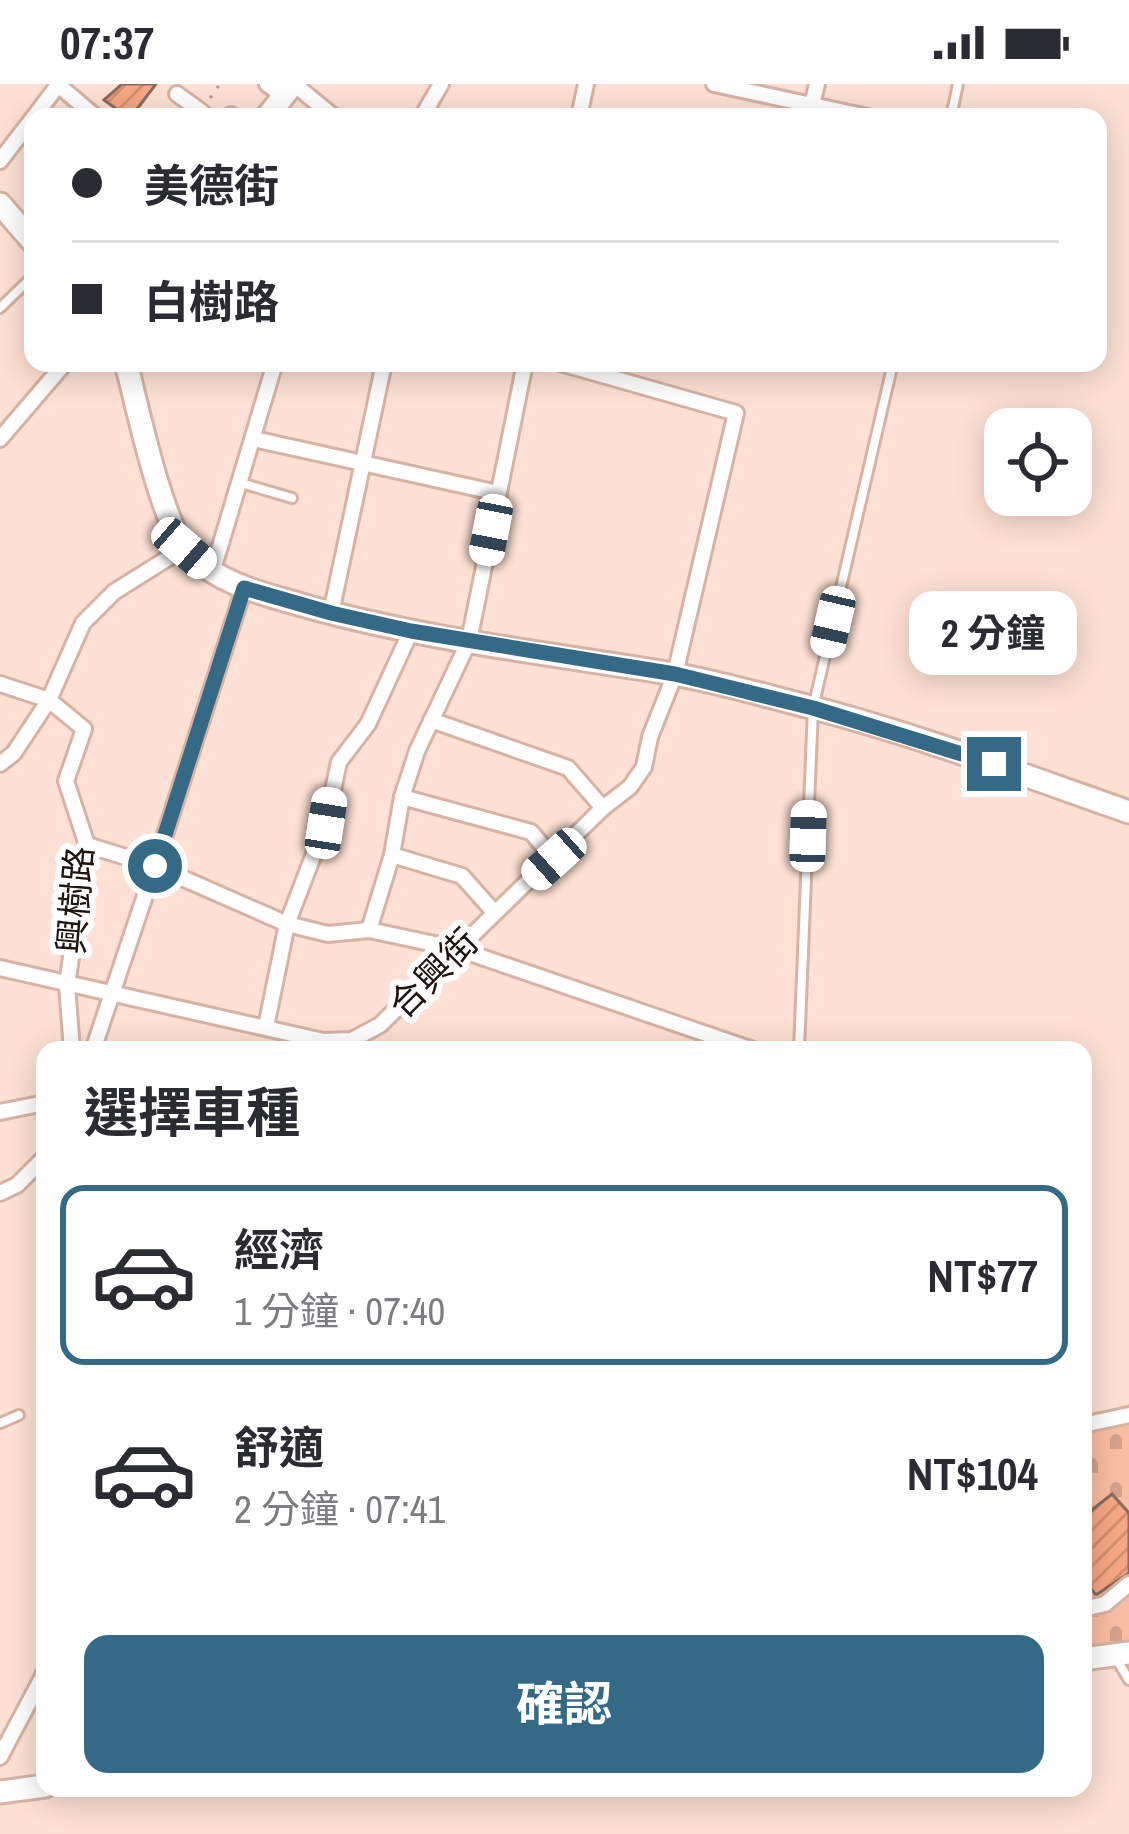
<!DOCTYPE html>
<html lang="zh-TW">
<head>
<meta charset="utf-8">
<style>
	:root { --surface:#fff; --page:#f7f7f7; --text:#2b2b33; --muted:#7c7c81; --line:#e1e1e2; --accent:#346a85 }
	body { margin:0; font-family:"Archivo Narrow","Noto Sans TC",sans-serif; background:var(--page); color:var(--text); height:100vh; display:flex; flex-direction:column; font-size:45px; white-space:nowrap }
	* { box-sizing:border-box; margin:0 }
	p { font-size:39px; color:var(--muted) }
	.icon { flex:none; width:66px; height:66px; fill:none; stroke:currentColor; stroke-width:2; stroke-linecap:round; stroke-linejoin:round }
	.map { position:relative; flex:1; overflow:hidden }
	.panel { position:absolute; left:36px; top:957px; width:1056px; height:756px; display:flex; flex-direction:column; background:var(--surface); border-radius:24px; box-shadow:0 6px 30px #0003 }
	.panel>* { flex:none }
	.banner { position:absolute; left:24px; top:24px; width:1083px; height:264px; border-radius:24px; box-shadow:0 6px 30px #0003; display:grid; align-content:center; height:264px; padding:0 48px; background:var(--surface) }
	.buttons { position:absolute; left:984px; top:324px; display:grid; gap:24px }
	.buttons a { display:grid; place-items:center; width:108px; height:108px; border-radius:24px; background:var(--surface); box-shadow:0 6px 30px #0003; font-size:60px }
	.end { position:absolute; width:54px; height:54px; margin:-27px; border:15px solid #346a85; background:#fff; box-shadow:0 0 0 6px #fff }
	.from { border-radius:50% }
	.bubble { position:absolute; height:84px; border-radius:24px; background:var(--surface); box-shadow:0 6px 30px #0003; font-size:39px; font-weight:700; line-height:84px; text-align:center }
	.car { position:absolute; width:36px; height:72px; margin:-36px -18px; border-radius:15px; box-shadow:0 0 9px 3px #0007; background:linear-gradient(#fff 24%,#345 0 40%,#fff 0 76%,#345 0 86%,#fff 0) }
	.banner b { display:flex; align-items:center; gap:42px; height:114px; font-size:45px }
	.banner b+b { border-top:3px solid var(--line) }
	.banner i { width:30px; height:30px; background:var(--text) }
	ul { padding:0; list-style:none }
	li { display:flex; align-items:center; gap:36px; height:180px; margin:0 24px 18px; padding:0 24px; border:6px solid transparent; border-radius:24px }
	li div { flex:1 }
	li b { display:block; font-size:45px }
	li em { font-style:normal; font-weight:700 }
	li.active { border-color:var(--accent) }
	li>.icon { width:108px; height:108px; stroke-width:1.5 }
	h2 { padding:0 48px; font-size:54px; line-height:144px }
	.button { display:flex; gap:24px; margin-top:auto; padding:24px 48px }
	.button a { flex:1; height:138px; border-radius:24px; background:var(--accent); color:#fff; font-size:48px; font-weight:700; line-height:138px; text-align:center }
	.status { display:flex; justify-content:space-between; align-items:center; height:84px; padding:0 60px; background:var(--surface); direction:ltr }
	.status svg { height:33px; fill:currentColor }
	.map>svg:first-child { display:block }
</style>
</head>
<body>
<div class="status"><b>07:37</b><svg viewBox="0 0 49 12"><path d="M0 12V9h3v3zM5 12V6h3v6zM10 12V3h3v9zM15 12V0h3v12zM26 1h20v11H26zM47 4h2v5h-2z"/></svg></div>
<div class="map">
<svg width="1129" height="1750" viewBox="0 0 1129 1750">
	<defs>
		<pattern id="cemetery-stones" width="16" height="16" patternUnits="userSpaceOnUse" patternTransform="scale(3)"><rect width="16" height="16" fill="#f8bda2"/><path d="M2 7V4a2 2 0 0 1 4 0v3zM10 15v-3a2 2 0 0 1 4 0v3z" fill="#d4a28a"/></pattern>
		<pattern id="building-hatch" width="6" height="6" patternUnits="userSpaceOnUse" patternTransform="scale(3)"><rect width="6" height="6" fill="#f7a783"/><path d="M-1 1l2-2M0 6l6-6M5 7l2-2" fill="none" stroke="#d38f70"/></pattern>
	</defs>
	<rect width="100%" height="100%" fill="#fee1d4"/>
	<polygon fill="url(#cemetery-stones)" points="1129,1320 1129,1559 1087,1565 1083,1563 1083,1333"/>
	<g fill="url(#building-hatch)" stroke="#8b6b5d" stroke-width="3">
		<polygon points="122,0 156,0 131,33 127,33 104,16"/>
		<polygon points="1112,1410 1129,1429 1129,1489 1096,1511 1083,1495 1083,1433"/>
	</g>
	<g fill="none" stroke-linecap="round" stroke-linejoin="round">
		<defs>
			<g id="lane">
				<polyline points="951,33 958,0"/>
				<polyline points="0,224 33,192"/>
				<polyline points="241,399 292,414"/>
				<polyline points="799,966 813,624 893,279"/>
				<polyline points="0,1339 19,1331"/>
				<polyline points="1115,1573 1129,1596"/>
			</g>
			<g id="street">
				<polyline points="57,0 96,33"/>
				<polyline points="267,0 283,12"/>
				<polyline points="294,0 334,33"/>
				<polyline points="714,0 868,33"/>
				<polyline points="177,10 202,28"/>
				<polyline points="812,21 817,0"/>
				<polyline points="34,33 58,1"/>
				<polyline points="230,33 231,31"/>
				<polyline points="422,33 441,0"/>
				<polyline points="579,33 586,0"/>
				<polyline points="0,77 33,34"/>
				<polyline points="0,355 65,279"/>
				<polyline points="254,355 498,409"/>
				<polyline points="212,489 275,279"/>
				<polyline points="331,529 384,279"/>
				<polyline points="0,600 49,616 84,645 66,697 87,761 67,901 72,966"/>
				<polyline points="431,636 568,684 603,724"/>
				<polyline points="0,680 14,669 49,616 83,539 114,508 184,464"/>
				<polyline points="402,713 531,748 554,775"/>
				<polyline points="87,761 155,782 287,840 328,850 369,846 458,865 753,966"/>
				<polyline points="392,771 462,792 494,828"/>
				<polyline points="369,846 392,771 402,713 417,667 469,557 525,279"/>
				<polyline points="0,884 323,957 352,956 380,941 603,724 630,703 644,683 650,653 675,590 736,329 560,279"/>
				<polyline points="266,943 287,840 326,739 339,678 368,640 411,547"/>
				<polyline points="93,966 155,782 244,504"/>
				<polyline points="0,1028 45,1019"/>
				<polyline points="0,1109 17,1101 45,1073"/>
				<polyline points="1083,1341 1129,1331"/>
				<polyline points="1083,1525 1105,1520 1129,1500"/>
				<polyline points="0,1673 45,1588"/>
			</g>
			<g id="secondary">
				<polyline points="267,33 293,0"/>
				<polyline points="0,120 33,158"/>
				<path d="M 126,279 C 137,321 162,441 188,468 C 219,500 260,509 302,521 C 421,555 546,569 668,589 C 715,597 763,611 810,623 C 918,651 1023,691 1129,728"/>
				<polyline points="1083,1575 1129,1569"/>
				<polyline points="0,1708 45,1702"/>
			</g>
		</defs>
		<use href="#lane" stroke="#d6b3a4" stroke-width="14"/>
		<use href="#street" stroke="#d6b3a4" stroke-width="20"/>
		<use href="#secondary" stroke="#d6b3a4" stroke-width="27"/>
		<polyline stroke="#b29b91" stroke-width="3" stroke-dasharray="3 9" stroke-linecap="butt" points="210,14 220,0"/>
		<use href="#lane" stroke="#fff" stroke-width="8"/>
		<use href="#street" stroke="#fff" stroke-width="14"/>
		<use href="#secondary" stroke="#fff" stroke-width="21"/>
	</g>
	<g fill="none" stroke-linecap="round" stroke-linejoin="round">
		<polyline stroke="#346a85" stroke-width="15" points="155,782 244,504 331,529 411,547 675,590 813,624 994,680"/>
	</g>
	<g text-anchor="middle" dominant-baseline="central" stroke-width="12" stroke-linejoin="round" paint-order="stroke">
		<g font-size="36" fill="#20140f" stroke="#fff">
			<text transform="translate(75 816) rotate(-85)">興樹路</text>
			<text transform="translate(433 889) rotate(-45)">合興街</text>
		</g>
	</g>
</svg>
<div class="buttons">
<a><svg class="icon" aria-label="locate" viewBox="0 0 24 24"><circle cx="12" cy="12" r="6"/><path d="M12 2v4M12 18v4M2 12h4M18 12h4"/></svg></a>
</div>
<i class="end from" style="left:155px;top:782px"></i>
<i class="end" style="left:994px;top:680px"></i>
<div class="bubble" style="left:909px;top:507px;width:168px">2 分鐘</div>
<i class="car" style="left:491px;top:446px;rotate:191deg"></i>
<i class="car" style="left:184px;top:464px;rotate:131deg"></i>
<i class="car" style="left:833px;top:538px;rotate:193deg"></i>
<i class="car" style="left:326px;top:739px;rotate:9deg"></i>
<i class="car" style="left:808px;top:752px;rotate:2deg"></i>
<i class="car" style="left:554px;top:775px;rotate:228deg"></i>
<div class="banner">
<b><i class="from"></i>美德街</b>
<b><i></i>白樹路</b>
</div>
<section class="panel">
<h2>選擇車種</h2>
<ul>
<li class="active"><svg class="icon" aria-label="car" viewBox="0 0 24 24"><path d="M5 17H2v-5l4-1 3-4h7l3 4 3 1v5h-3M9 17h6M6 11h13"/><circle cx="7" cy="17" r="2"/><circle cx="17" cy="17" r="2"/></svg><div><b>經濟</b><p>1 分鐘 · 07:40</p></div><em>NT$77</em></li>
<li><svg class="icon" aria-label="car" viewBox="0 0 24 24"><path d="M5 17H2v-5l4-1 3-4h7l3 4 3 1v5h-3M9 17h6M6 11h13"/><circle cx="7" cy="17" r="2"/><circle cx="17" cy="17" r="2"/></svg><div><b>舒適</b><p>2 分鐘 · 07:41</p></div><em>NT$104</em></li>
</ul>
<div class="button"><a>確認</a></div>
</section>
</div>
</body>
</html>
